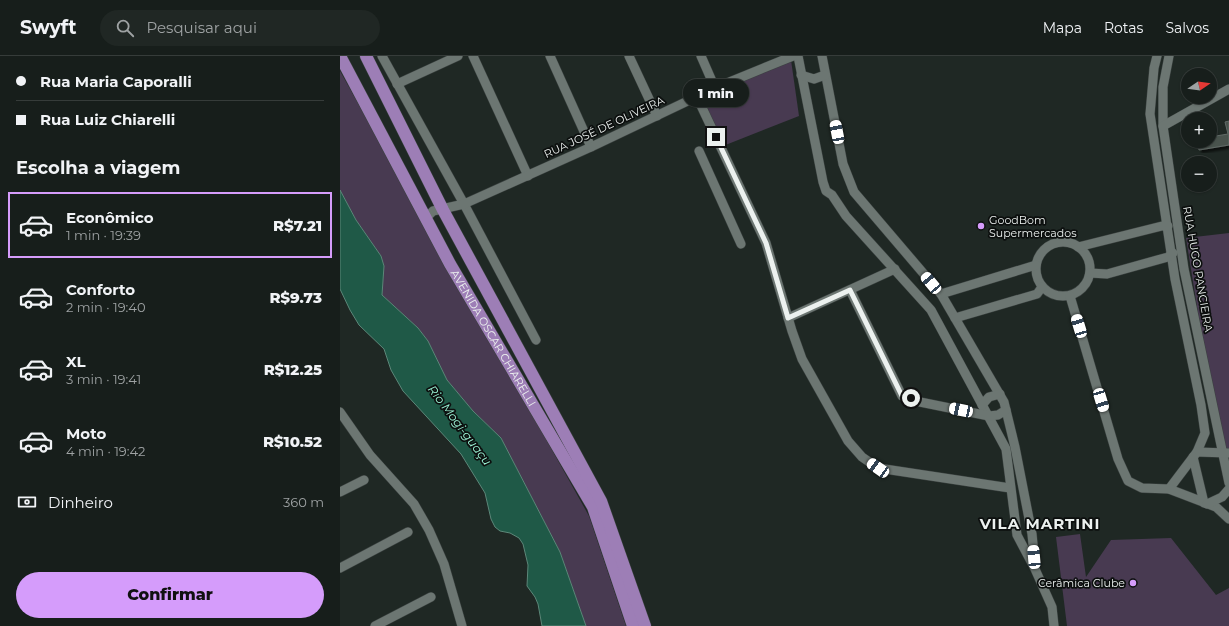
<!DOCTYPE html>
<html lang="pt">
<head>
<meta charset="utf-8">
<style>
	:root { --surface:#171e1b; --page:#202724; --text:#f1f3f6; --muted:#9ea2a3; --line:#363c3a; --accent:#d59cfb }
	body { margin:0; font-family:Montserrat,sans-serif; background:var(--page); color:var(--text); height:100vh; display:flex; flex-direction:column; font-size:15px; white-space:nowrap }
	* { box-sizing:border-box; margin:0 }
	p { font-size:13px; color:var(--muted) }
	.icon { flex:none; width:22px; height:22px; fill:none; stroke:currentColor; stroke-width:2; stroke-linecap:round; stroke-linejoin:round }
	.map { position:relative; flex:1; overflow:hidden }
	.sheet { display:flex; flex-direction:column; background:var(--surface); width:340px }
	.sheet>* { flex:none }
	.banner { display:grid; align-content:center; height:88px; padding:0 16px; background:var(--surface) }
	.needle { width:26px; rotate:77deg }
	.buttons { position:absolute; left:841px; top:12px; display:grid; gap:8px }
	.buttons a { display:grid; place-items:center; width:36px; height:36px; border-radius:50%; background:var(--surface); box-shadow:0 1px 3px #0004,0 0 0 1px var(--line); font-size:20px }
	.end { position:absolute; width:18px; height:18px; margin:-9px; border:5px solid #ecf1ef; background:#111; box-shadow:0 0 0 2px #111 }
	.from { border-radius:50% }
	.bubble { position:absolute; height:28px; border-radius:14px; background:var(--surface); box-shadow:0 1px 3px #0004,0 0 0 1px var(--line); font-size:13px; font-weight:800; line-height:28px; text-align:center }
	.car { position:absolute; width:12px; height:24px; margin:-12px -6px; border-radius:5px; box-shadow:0 0 3px 1px #0007; background:linear-gradient(#fff 24%,#345 0 40%,#fff 0 76%,#345 0 86%,#fff 0) }
	.banner b { display:flex; align-items:center; gap:14px; height:38px; font-size:15px }
	.banner b+b { border-top:1px solid var(--line) }
	.banner i { width:10px; height:10px; background:var(--text) }
	ul { padding:0; list-style:none }
	li { display:flex; align-items:center; gap:12px; height:66px; margin:0 8px 6px; padding:0 8px; border:2px solid transparent; border-radius:0px }
	li div { flex:1 }
	li b { display:block; font-size:15px }
	li em { font-style:normal; font-weight:800 }
	li.selected { border-color:var(--accent) }
	li>.icon { width:36px; height:36px; stroke-width:1.5 }
	h2 { padding:0 16px; font-size:18px; line-height:48px }
	.pay { display:flex; align-items:center; gap:10px; height:44px; padding:0 16px; font-size:15px }
	.pay p { margin-inline-start:auto }
	.cta { display:flex; gap:8px; margin-top:auto; padding:8px 16px }
	.cta a { flex:1; height:46px; border-radius:24px; background:var(--accent); color:#111; font-size:16px; font-weight:800; line-height:46px; text-align:center }
	header { display:flex; align-items:center; gap:24px; box-sizing:border-box; height:56px; padding:0 20px; background:var(--surface); border-bottom:1px solid var(--line) }
	header strong { font-size:19px }
	nav { display:flex; gap:22px; margin-inline-start:auto; font-size:14px }
	.search { width:280px; height:36px; background:var(--page); display:flex; align-items:center; gap:10px; box-sizing:border-box; padding:0 14px; border-radius:22px; color:var(--muted); font-size:15px }
	main { display:flex; flex:1; min-height:0 }
	.map>svg:first-child { display:block }
</style>
</head>
<body>
<header>
<strong>Swyft</strong>
<div class="search"><svg class="icon" aria-label="search" viewBox="0 0 24 24"><circle cx="10" cy="10" r="6"/><path d="M15 15l6 6"/></svg>Pesquisar aqui</div>
<nav><a>Mapa</a><a>Rotas</a><a>Salvos</a></nav>
</header>
<main>
<section class="sheet">
<div class="banner">
<b><i class="from"></i>Rua Maria Caporalli</b>
<b><i></i>Rua Luiz Chiarelli</b>
</div>
<h2>Escolha a viagem</h2>
<ul>
<li class="selected"><svg class="icon" aria-label="car" viewBox="0 0 24 24"><path d="M5 17H2v-5l4-1 3-4h7l3 4 3 1v5h-3M9 17h6M6 11h13"/><circle cx="7" cy="17" r="2"/><circle cx="17" cy="17" r="2"/></svg><div><b>Econômico</b><p>1 min · 19:39</p></div><em>R$7.21</em></li>
<li><svg class="icon" aria-label="car" viewBox="0 0 24 24"><path d="M5 17H2v-5l4-1 3-4h7l3 4 3 1v5h-3M9 17h6M6 11h13"/><circle cx="7" cy="17" r="2"/><circle cx="17" cy="17" r="2"/></svg><div><b>Conforto</b><p>2 min · 19:40</p></div><em>R$9.73</em></li>
<li><svg class="icon" aria-label="car" viewBox="0 0 24 24"><path d="M5 17H2v-5l4-1 3-4h7l3 4 3 1v5h-3M9 17h6M6 11h13"/><circle cx="7" cy="17" r="2"/><circle cx="17" cy="17" r="2"/></svg><div><b>XL</b><p>3 min · 19:41</p></div><em>R$12.25</em></li>
<li><svg class="icon" aria-label="car" viewBox="0 0 24 24"><path d="M5 17H2v-5l4-1 3-4h7l3 4 3 1v5h-3M9 17h6M6 11h13"/><circle cx="7" cy="17" r="2"/><circle cx="17" cy="17" r="2"/></svg><div><b>Moto</b><p>4 min · 19:42</p></div><em>R$10.52</em></li>
</ul>
<div class="pay"><svg class="icon" aria-label="cash" viewBox="0 0 24 24"><path d="M3 7h18v10H3z"/><circle cx="12" cy="12" r="2"/></svg>Dinheiro<p>360 m</p></div>
<div class="cta"><a>Confirmar</a></div>
</section>
<div class="map">
<svg width="889" height="570" viewBox="0 0 889 570">
	<defs>
		<filter id="shadow"><feDropShadow dx="3" dy="3" stdDeviation="1" flood-color="#0009"/></filter>
	</defs>
	<rect width="100%" height="100%" fill="#1f2824"/>
	<g fill="#483a51">
		<polygon points="451,4 459,60 383,90 360,42"/>
		<polygon points="0,15 249,460 286,570 246,570 220,496 161,382 133,355 107,324 88,285 78,272 42,239 44,210 41,200 16,164 0,134"/>
		<polygon points="889,177 889,394 885,395 863,288 846,182"/>
		<polygon points="740,478 746,521 771,484 831,482 876,539 889,532 889,570 727,570 716,481"/>
	</g>
	<polygon fill="#1f5947" stroke="#5c8779" points="0,134 16,164 41,200 44,210 42,239 78,272 88,285 107,324 133,355 161,382 220,496 246,570 202,570 198,548 195,541 187,530 188,509 183,488 179,482 170,477 160,475 155,471 151,463 145,437 121,398 63,335 51,314 44,293 19,269 10,254 0,233"/>
	<polygon fill="#48524e" stroke="#626b67" filter="url(#shadow)" points="889,65 889,89 859,94 857,85 870,85 870,81 888,78 885,66"/>
	<g fill="none" stroke-linecap="round" stroke-linejoin="round">
		<defs>
			<g id="minor">
				<polyline points="42,0 124,148 196,284"/>
				<polyline points="133,0 188,120"/>
				<polyline points="210,0 251,91"/>
				<polyline points="289,0 317,60"/>
				<polyline points="361,0 375,32"/>
				<polyline points="458,0 483,126 486,135 492,139 506,160 591,254 666,393 677,479 695,513 712,551 714,570"/>
				<polyline points="482,0 503,108 514,136 601,238 664,346 675,391 692,478 695,509"/>
				<polyline points="817,0 814,12 810,58 835,223 861,349 865,377 857,396 829,433"/>
				<polyline points="829,0 823,31 823,70 844,213 889,427"/>
				<polyline points="461,19 474,23 485,19"/>
				<polyline points="57,28 118,0"/>
				<polyline points="357,41 426,187 452,275 462,303 508,385 522,401 538,412 670,432"/>
				<polyline points="823,70 889,33"/>
				<polyline points="359,95 401,188"/>
				<polyline points="86,162 93,155 124,148 251,91 375,32 453,0"/>
				<circle cx="723" cy="213" r="27"/>
				<polyline points="738,191 822,170 828,170"/>
				<polyline points="750,217 767,218 828,201 833,197"/>
				<polyline points="510,234 562,340 580,346 649,360 658,359 666,354"/>
				<polyline points="601,238 696,209"/>
				<polyline points="730,240 778,403 788,425 802,432 829,433 876,451 889,463"/>
				<polyline points="448,262 555,213"/>
				<polyline points="615,262 697,238 702,231"/>
				<polyline points="642,349 649,341 660,338"/>
				<polyline points="0,356 30,399 74,448 89,474 104,508 122,570"/>
				<polyline points="857,396 888,397"/>
				<polyline points="853,401 864,447"/>
				<polyline points="0,436 24,424"/>
				<polyline points="867,448 882,441 889,433"/>
				<polyline points="0,512 68,476"/>
				<polyline points="35,570 91,541"/>
			</g>
			<g id="major">
				<path id="s1" d="M 0,0 L 110,208 L 253,451 L 293,570"/>
				<polyline points="26,0 103,154 261,445 305,570"/>
			</g>
		</defs>
		<use href="#minor" stroke="#3b4240" stroke-width="10"/>
		<use href="#major" stroke="#3b4240" stroke-width="13"/>
		<use href="#minor" stroke="#6c7672" stroke-width="9"/>
		<use href="#major" stroke="#9d7eb6" stroke-width="12"/>
	</g>
	<g fill="none" stroke-linecap="round" stroke-linejoin="round">
		<polyline stroke="#ecf1ef" stroke-width="5" points="376,81 426,187 448,262 510,234 562,340 571,342"/>
	</g>
	<g fill="#d59cfb" stroke="#0c0f0e" stroke-width="1.5">
		<circle cx="641" cy="170" r="4"/>
		<circle cx="793" cy="527" r="4"/>
	</g>
	<g text-anchor="middle" dominant-baseline="central" stroke-width="3.5" stroke-linejoin="round" paint-order="stroke">
		<g font-size="11" fill="#ecf1ef" stroke="#0c0f0e">
			<text transform="translate(264 71) rotate(-25)">RUA JOSÉ DE OLIVEIRA</text>
			<text transform="translate(858 213) rotate(80)">RUA HUGO PANCIEIRA</text>
			<text stroke="none"><textPath href="#s1" startOffset="321">AVENIDA OSCAR CHIARELLI</textPath></text>
		</g>
		<g font-size="11" fill="#ecf1ef" stroke="#0c0f0e" text-anchor="start">
			<text x="649" y="164">GoodBom<tspan x="649" dy="13">Supermercados</tspan></text>
			<text x="785" y="527" text-anchor="end">Cerâmica Clube</text>
		</g>
		<g font-size="12" font-style="italic" fill="#9df7d8" stroke="#0c0f0e">
			<text transform="translate(120 369) rotate(53)">Rio Mogi-guaçu</text>
		</g>
		<g font-size="15" font-weight="bold" letter-spacing="1" fill="#ecf1ef" stroke="#0c0f0e">
			<text x="700" y="467">VILA MARTINI</text>
		</g>
	</g>
</svg>
<div class="buttons">
<a><svg class="needle" viewBox="-14 -14 28 28"><path d="M0-13l5 13h-10z" fill="#e53935"/><path d="M0 13l5-13h-10z" fill="#9ea2a3"/></svg></a>
<a>+</a>
<a>−</a>
</div>
<i class="end from" style="left:571px;top:342px"></i>
<i class="end" style="left:376px;top:81px"></i>
<div class="bubble" style="left:343px;top:23px;width:66px">1 min</div>
<i class="car" style="left:497px;top:76px;rotate:349deg"></i>
<i class="car" style="left:591px;top:227px;rotate:320deg"></i>
<i class="car" style="left:739px;top:270px;rotate:343deg"></i>
<i class="car" style="left:761px;top:344px;rotate:163deg"></i>
<i class="car" style="left:621px;top:354px;rotate:282deg"></i>
<i class="car" style="left:538px;top:412px;rotate:305deg"></i>
<i class="car" style="left:694px;top:501px;rotate:355deg"></i>
</div>
</main>
</body>
</html>
